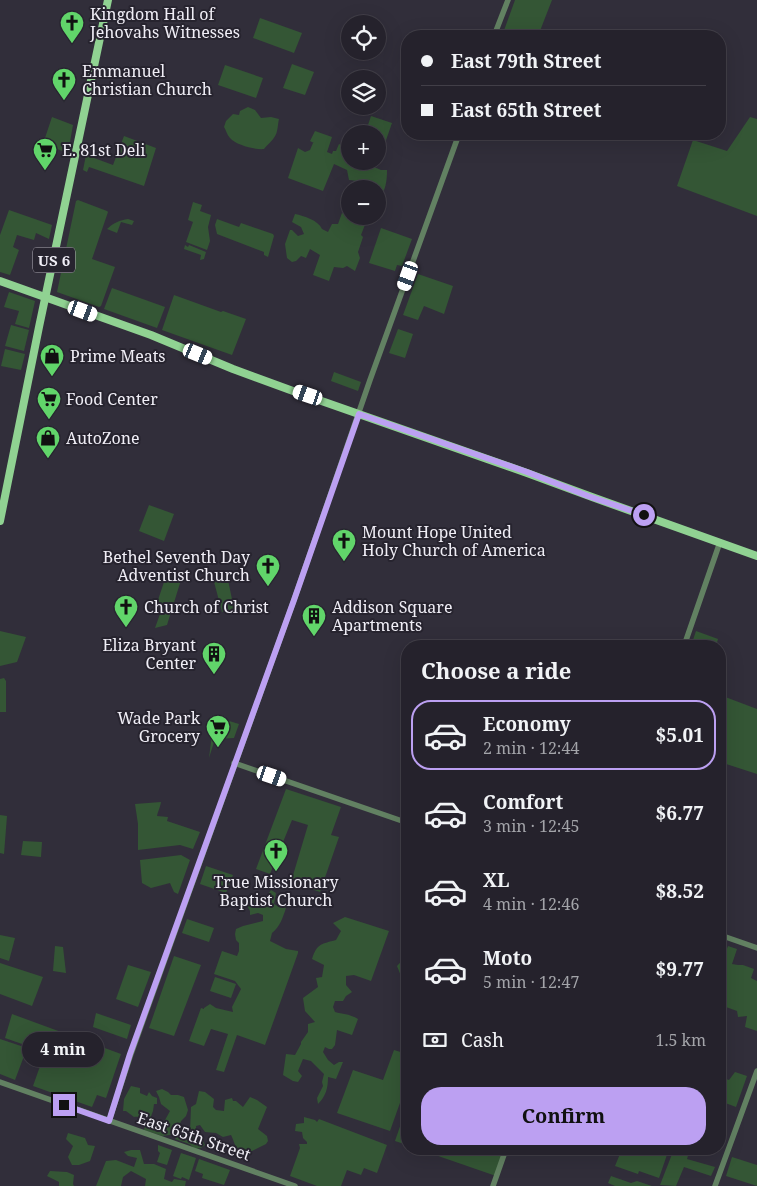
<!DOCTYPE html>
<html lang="en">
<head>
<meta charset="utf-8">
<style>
	:root { --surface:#25222c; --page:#2d2a34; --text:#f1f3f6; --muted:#a3a4a9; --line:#423f48; --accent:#bca0f2 }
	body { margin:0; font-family:"Noto Serif",serif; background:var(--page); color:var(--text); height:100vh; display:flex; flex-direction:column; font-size:19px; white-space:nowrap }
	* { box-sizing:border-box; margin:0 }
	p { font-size:16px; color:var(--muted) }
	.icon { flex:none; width:28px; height:28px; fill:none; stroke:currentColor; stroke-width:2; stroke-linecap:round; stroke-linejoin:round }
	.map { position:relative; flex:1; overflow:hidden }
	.drawer { position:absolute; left:401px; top:640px; width:325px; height:515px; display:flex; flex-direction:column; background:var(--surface); border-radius:20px; box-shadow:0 5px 20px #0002,0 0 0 1px var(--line) }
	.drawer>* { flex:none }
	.top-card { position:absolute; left:401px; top:30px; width:325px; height:110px; border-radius:20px; box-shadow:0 5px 20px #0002,0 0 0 1px var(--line); display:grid; align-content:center; height:110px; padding:0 20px; background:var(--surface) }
	.buttons { position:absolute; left:341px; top:15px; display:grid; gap:10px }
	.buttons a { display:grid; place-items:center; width:45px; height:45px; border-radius:50%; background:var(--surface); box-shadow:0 5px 20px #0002,0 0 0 1px var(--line); font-size:25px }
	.end { position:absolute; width:22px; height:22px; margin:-11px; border:6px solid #bca0f2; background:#111; box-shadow:0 0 0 2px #111 }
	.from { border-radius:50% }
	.bubble { position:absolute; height:35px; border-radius:18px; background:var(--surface); box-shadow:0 5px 20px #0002,0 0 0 1px var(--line); font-size:16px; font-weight:700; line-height:35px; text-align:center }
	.car { position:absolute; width:15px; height:30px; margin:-15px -8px; border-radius:6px; box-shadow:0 0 4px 1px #0007; background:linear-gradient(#fff 24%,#345 0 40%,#fff 0 76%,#345 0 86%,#fff 0) }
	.top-card b { display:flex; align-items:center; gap:18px; height:48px; font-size:19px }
	.top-card b+b { border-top:1px solid var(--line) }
	.top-card i { width:12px; height:12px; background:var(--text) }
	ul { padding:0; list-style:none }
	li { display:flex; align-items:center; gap:15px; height:70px; margin:0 10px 8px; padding:0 10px; border:2px solid transparent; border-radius:20px }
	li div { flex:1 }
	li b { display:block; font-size:19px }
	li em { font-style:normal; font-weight:700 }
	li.active { border-color:var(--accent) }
	li>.icon { width:45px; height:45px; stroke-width:1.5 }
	h2 { padding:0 20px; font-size:22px; line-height:60px }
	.pay { display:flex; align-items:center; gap:12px; height:55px; padding:0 20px; font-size:19px }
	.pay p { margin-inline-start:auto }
	.button { display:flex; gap:10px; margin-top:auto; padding:10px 20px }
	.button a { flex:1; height:58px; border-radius:20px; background:var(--accent); color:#111; font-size:20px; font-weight:700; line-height:58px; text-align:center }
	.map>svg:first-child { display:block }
</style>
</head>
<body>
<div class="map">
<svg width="757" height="1186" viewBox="0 0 757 1186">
	<rect width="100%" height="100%" fill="#312e3a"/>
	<g fill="#345635">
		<polygon points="515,0 552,0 538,36 502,36"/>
		<polygon points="260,18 302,33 294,53 253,38"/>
		<polygon points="292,64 314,72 305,95 283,88"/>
		<polygon points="225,65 263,78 256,98 218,85"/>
		<path d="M 248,107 L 255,110 L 261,118 L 271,117 L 279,119 C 278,123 278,127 277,131 C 276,138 268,144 264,149 C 255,150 236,145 230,138 C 227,135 226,130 224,127 L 226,121 L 233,114 L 239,115 L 240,111 Z"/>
		<polygon points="371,116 392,123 385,143 378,141 378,134 365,134"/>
		<polygon points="52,117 73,125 68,153 43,144"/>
		<polygon points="750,117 757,119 757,216 677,186 693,140 727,151"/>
		<path d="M 315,131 L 332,137 L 327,152 L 332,154 L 333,151 L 336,151 L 339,144 L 345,147 L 343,156 L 350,159 L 350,161 L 360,161 L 381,170 L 387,170 C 387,180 386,192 378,198 L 378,189 L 369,189 C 365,181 357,181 349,180 L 347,170 L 334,164 L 323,191 L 288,178 L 298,148 L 305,152 L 310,150 L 313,143 L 314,143 L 310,141 Z"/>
		<polygon points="124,136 156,148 144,186 89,167 87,172 83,170 86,155 113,165"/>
		<polygon points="78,200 107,211 108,212 92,259 115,267 101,306 99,307 57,292 76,201"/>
		<polygon points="193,202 202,205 200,211 211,215 208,227 210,241 207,250 186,242 193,222 188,220"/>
		<polygon points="9,210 52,225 49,239 36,233 34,240 17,235 13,247 19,250 10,275 0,272 0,235"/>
		<path d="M 342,213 L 366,222 L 361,235 L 363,237 L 358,252 L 360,258 L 355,271 L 347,266 L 343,268 L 334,267 L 329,281 L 313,275 L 320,255 L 310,249 L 306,258 L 301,256 L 296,261 L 292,262 L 287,258 L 285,244 L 290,230 L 292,230 L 298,236 L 304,234 L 301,227 L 292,222 L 295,214 C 304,216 318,220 322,229 L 328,232 L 332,224 L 338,224 Z"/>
		<path d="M 128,219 L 134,221 L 132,225 L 121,222 L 117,233 L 107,229 C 113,223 120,220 128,219 Z"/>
		<polygon points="217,219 239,227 241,223 273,234 274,236 268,257 264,255 264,252 217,234 215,225"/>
		<polygon points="381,228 412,239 402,266 397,265 395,271 369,263"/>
		<polygon points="185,245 188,247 189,245 206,252 204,259 200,260 201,255 184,249"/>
		<polygon points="418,274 453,286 444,314 424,306 418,320 403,315"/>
		<polygon points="112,288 165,307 157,328 104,309"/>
		<polygon points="9,292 35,301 29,328 15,324 19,311 4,307"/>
		<polygon points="174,295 221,312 223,311 246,319 232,355 162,330"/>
		<polygon points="11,325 29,330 24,351 5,346"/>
		<polygon points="398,329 413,334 405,358 389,353"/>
		<polygon points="5,349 25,354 21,370 1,366"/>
		<polygon points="334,372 361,382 358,391 331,381"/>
		<polygon points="149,505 174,514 164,541 139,531"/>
		<polygon points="227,575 234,609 222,612 213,578"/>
		<polygon points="166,576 181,580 167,625 155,628 160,614 154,612"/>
		<polygon points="0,631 26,637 17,662 0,666"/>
		<polygon points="696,631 718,639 716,646 691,646"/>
		<polygon points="4,678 6,681 6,712 0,712 0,679"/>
		<polygon points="720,695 757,709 757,774 720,762"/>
		<polygon points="216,717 239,724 234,738 215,739 209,758 214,718"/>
		<polygon points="286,789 341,807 331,835 339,837 320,892 291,882 308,825 292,820 270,874 256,869"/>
		<path d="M 161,802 C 160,808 158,811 157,816 L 168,817 L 167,821 L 200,832 L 193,849 L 180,845 L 138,850 L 138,824 L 135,804 Z"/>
		<polygon points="0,815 7,816 4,854 0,853"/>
		<polygon points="23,841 42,842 41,857 21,855"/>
		<polygon points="181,855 190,860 178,894 174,892 170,883 151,888 142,883 140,860"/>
		<polygon points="206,866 233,875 226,893 200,884"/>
		<path d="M 271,890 L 276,893 L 274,904 L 279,907 L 283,904 L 286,908 C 283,917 280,927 272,933 L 270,941 L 286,949 L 298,951 L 298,953 L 265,1045 L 237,1035 L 224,1072 L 216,1070 L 228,1034 L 211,1029 L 204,1046 L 189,1041 L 201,1008 L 204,1009 L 204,1008 L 210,1004 L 216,1008 L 233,1012 L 232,1007 L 241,989 L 235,981 L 214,974 L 222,951 L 237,956 L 239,951 L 239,943 L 236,940 L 235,934 L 236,929 L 243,926 L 263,921 L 263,915 L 258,913 L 250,915 L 250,911 L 245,902 L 247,897 L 264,900 Z"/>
		<path d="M 345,917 L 389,931 L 371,981 L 354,975 L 346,976 L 346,985 L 352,992 L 346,996 L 343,1001 L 335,1001 L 333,1007 L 335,1012 C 343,1014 350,1014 358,1019 L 352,1035 L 337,1030 L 335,1045 L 332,1049 L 329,1049 L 325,1047 L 323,1052 L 328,1060 L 334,1065 L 339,1062 L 343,1062 L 336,1079 L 328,1077 C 328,1088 326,1096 318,1104 L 317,1098 L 323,1086 L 322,1082 L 324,1074 L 311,1061 L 303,1059 L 298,1071 L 302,1076 L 298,1082 L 293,1081 L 283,1075 L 286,1054 L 295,1055 L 301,1044 L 301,1042 L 308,1032 L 308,1024 L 315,1022 L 305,1011 L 303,998 L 318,987 L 316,978 L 322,977 L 324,965 L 312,959 C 317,943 322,944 336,940 L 341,931 L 333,923 Z"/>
		<polygon points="187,919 214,928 209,942 182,933"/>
		<polygon points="0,935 15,938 9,961 0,958"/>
		<polygon points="55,946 63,947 66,973 53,971"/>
		<polygon points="728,946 737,949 732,964 738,965 743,965 754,969 751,978 757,981 757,1031 745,1027 747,1016 738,1017 737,1011 726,1007 720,1010 721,1006 720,1005 720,962 722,962"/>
		<polygon points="407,955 407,981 401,976 397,966"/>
		<polygon points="174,956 201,965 174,1036 149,1028"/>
		<polygon points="0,963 43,977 32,1006 0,994"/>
		<polygon points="128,965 151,972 138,1007 116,999"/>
		<polygon points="215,977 236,984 231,998 210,991"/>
		<polygon points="96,1013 131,1025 127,1039 93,1027"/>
		<polygon points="12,1014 121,1054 106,1098 97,1095 92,1107 33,1086 45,1052 5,1038"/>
		<polygon points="0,1039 27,1048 15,1080 0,1074"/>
		<polygon points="394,1050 407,1054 407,1083 390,1131 337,1113 353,1070 383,1080"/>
		<polygon points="735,1072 747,1076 736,1107 720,1101 720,1077 729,1080"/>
		<path d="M 131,1086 L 140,1088 L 140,1093 L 147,1096 L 149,1092 L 152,1096 L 157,1098 L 157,1104 L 154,1104 L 153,1111 L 150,1119 C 142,1120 141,1116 134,1117 L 126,1111 L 123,1111 L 124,1099 Z"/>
		<polygon points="162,1089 168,1092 171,1095 178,1095 184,1097 188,1110 186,1116 181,1121 176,1134 162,1136 144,1130 145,1124 159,1126 164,1122 170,1111 161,1104 159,1097 156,1091"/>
		<path d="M 199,1091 L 205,1092 L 214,1099 L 213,1107 L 216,1110 L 224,1111 L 225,1100 L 232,1098 L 233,1101 L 236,1101 L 243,1107 L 250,1097 L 257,1100 L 267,1107 L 258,1129 L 267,1136 L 268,1141 L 266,1144 L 246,1154 C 234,1150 236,1145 231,1135 L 223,1137 L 216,1133 L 205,1132 L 200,1125 L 196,1126 L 196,1134 L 202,1139 L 205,1145 L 201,1148 L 195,1149 L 189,1144 L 175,1139 C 179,1133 183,1132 190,1132 L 191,1107 L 196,1104 Z"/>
		<polygon points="407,1106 408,1145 407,1145 395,1141"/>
		<polygon points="304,1117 315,1120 317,1122 319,1119 387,1145 377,1173 364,1168 361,1175 347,1170 341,1186 317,1186 290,1176 300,1148 299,1144 307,1144 307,1142 303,1138 302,1132 295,1131 296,1124 304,1123"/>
		<polygon points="68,1133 85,1138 88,1145 95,1146 90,1161 79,1165 72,1165 68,1157 73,1146 66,1139"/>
		<polygon points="158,1145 172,1150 167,1165 157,1162 160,1153 158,1151"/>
		<polygon points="418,1149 506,1149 496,1176"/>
		<polygon points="622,1149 669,1149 659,1178 639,1171 638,1174 615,1166"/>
		<polygon points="674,1149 690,1149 687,1159 715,1167 711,1176 684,1167 676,1186 660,1185"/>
		<polygon points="131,1150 140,1150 144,1164 154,1164 166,1169 164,1179 172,1182 174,1179 186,1181 185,1186 145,1186 146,1179 131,1171 123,1177 121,1186 96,1186 106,1161 116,1160 134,1167 137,1158 128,1156 124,1152"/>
		<polygon points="181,1153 196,1158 189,1180 182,1177 181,1179 173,1176"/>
		<polygon points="732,1157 757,1165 757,1186 726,1176"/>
		<polygon points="199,1159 230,1170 224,1185 202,1178 203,1174 195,1171"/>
		<polygon points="50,1171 67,1172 74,1175 73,1184 74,1186 59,1186 59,1182 47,1176"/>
		<polygon points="611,1176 631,1183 637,1181 652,1186 615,1186 608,1183"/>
	</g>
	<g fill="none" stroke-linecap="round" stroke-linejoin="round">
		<g stroke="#628162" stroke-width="5.5">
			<polyline points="494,36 508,0"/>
			<polyline points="684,646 720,542"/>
			<polyline points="234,763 408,823"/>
			<polyline points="720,935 757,948"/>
			<polyline points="0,1082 295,1186"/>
			<polyline points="109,1121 131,1054 294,600 370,380 459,134"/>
			<polyline points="493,1186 506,1149"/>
			<polyline points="715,1186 757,1071"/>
		</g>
		<g stroke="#90d292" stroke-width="8">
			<polyline points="0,281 151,335 233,369 293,391 527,473 592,497 757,556"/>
			<polyline points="0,521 39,327 108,0"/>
		</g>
	</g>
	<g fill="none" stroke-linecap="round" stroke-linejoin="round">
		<polyline stroke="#bca0f2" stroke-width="6" points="64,1105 109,1121 130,1054 294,600 359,414 527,472 588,496 644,515"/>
	</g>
	<defs>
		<symbol id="church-pin" viewBox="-11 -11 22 30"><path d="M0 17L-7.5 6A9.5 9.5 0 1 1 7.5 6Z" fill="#61d56a" stroke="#27242f"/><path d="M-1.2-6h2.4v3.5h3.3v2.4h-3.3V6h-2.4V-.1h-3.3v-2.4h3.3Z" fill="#111"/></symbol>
		<symbol id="supermarket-pin" viewBox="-11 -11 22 30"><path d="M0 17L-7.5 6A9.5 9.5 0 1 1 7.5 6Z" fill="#61d56a" stroke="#27242f"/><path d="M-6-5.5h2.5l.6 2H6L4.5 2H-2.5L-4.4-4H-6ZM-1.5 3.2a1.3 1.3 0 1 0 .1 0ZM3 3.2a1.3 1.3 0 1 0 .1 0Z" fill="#111"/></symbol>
		<symbol id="shop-pin" viewBox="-11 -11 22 30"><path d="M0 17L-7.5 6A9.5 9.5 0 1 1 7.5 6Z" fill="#61d56a" stroke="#27242f"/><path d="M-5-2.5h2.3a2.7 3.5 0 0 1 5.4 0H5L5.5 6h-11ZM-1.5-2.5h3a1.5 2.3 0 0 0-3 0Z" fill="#111"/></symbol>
		<symbol id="building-pin" viewBox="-11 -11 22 30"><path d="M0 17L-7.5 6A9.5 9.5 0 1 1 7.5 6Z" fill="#61d56a" stroke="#27242f"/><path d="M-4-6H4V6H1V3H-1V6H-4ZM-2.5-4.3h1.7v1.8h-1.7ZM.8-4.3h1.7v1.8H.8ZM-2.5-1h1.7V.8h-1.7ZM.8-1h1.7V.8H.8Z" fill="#111"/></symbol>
	</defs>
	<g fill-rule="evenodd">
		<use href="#church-pin" x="58" y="9" width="28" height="38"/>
		<use href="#church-pin" x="50" y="66" width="28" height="38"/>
		<use href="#supermarket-pin" x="31" y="136" width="28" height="38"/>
		<use href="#shop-pin" x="38" y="342" width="28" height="38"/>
		<use href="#supermarket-pin" x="35" y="385" width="28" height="38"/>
		<use href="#shop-pin" x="34" y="424" width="28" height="38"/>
		<use href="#church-pin" x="330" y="527" width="28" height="38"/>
		<use href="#church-pin" x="254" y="552" width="28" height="38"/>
		<use href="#church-pin" x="112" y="593" width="28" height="38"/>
		<use href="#building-pin" x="300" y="602" width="28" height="38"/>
		<use href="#building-pin" x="200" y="640" width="28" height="38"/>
		<use href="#supermarket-pin" x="204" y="713" width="28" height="38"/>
		<use href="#church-pin" x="262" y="837" width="28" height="38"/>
	</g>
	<g text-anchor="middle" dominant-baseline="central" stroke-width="4" stroke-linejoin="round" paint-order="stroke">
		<rect fill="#27242f" stroke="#b4b1ba" stroke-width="1" x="33" y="247.5" width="42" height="25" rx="4"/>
		<g font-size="15" font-weight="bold" fill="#f0eef6">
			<text x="54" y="260">US 6</text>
		</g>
		<g font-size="16" fill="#f0eef6" stroke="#27242f" text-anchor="start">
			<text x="90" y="14">Kingdom Hall of<tspan x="90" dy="18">Jehovahs Witnesses</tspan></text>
			<text x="82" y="71">Emmanuel<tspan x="82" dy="18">Christian Church</tspan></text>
			<text x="62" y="150">E. 81st Deli</text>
			<text x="70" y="356">Prime Meats</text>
			<text x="66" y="399">Food Center</text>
			<text x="66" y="438">AutoZone</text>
			<text x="362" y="532">Mount Hope United<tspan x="362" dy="18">Holy Church of America</tspan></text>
			<text x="250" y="557" text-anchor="end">Bethel Seventh Day<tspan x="250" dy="18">Adventist Church</tspan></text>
			<text x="144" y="607">Church of Christ</text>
			<text x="332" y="607">Addison Square<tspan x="332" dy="18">Apartments</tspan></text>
			<text x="196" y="645" text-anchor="end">Eliza Bryant<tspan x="196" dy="18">Center</tspan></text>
			<text x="200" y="718" text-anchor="end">Wade Park<tspan x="200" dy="18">Grocery</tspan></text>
			<text x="276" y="882" text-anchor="middle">True Missionary<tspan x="276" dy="18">Baptist Church</tspan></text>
		</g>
		<g font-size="16" fill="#f0eef6" stroke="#27242f">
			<text transform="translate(194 1136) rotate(19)">East 65th Street</text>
		</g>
	</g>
</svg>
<div class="buttons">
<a><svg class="icon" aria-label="locate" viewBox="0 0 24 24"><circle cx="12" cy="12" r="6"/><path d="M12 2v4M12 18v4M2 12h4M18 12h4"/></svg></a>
<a><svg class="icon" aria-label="layers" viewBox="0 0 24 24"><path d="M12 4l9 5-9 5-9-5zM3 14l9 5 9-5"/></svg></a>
<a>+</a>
<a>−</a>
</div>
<i class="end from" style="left:644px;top:515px"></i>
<i class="end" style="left:64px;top:1105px"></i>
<div class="bubble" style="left:22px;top:1032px;width:82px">4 min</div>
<i class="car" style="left:408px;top:276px;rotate:200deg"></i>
<i class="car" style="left:83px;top:311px;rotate:110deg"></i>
<i class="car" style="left:198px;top:354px;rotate:112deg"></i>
<i class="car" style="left:308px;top:395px;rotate:289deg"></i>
<i class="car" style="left:272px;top:776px;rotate:109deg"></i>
<div class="top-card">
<b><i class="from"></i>East 79th Street</b>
<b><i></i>East 65th Street</b>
</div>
<section class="drawer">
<h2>Choose a ride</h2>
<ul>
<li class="active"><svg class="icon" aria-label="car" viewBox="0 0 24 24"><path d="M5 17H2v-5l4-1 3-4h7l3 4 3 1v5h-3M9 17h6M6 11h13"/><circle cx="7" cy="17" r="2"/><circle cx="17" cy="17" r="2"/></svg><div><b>Economy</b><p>2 min · 12:44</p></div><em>$5.01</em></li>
<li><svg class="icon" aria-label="car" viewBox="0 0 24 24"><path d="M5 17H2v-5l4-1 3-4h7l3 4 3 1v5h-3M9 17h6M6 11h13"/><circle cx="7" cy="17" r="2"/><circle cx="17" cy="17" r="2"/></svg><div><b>Comfort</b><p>3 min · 12:45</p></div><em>$6.77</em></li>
<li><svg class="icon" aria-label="car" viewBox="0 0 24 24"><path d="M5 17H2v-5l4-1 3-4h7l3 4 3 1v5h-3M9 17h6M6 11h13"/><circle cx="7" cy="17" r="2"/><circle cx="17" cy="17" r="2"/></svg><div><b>XL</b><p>4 min · 12:46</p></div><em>$8.52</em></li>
<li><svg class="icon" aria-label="car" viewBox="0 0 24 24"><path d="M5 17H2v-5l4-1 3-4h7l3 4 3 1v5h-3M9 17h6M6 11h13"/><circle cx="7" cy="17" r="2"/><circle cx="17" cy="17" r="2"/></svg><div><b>Moto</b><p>5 min · 12:47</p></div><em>$9.77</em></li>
</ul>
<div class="pay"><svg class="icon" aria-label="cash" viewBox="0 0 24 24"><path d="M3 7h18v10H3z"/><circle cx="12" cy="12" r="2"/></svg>Cash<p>1.5 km</p></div>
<div class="button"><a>Confirm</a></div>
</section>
</div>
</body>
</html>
